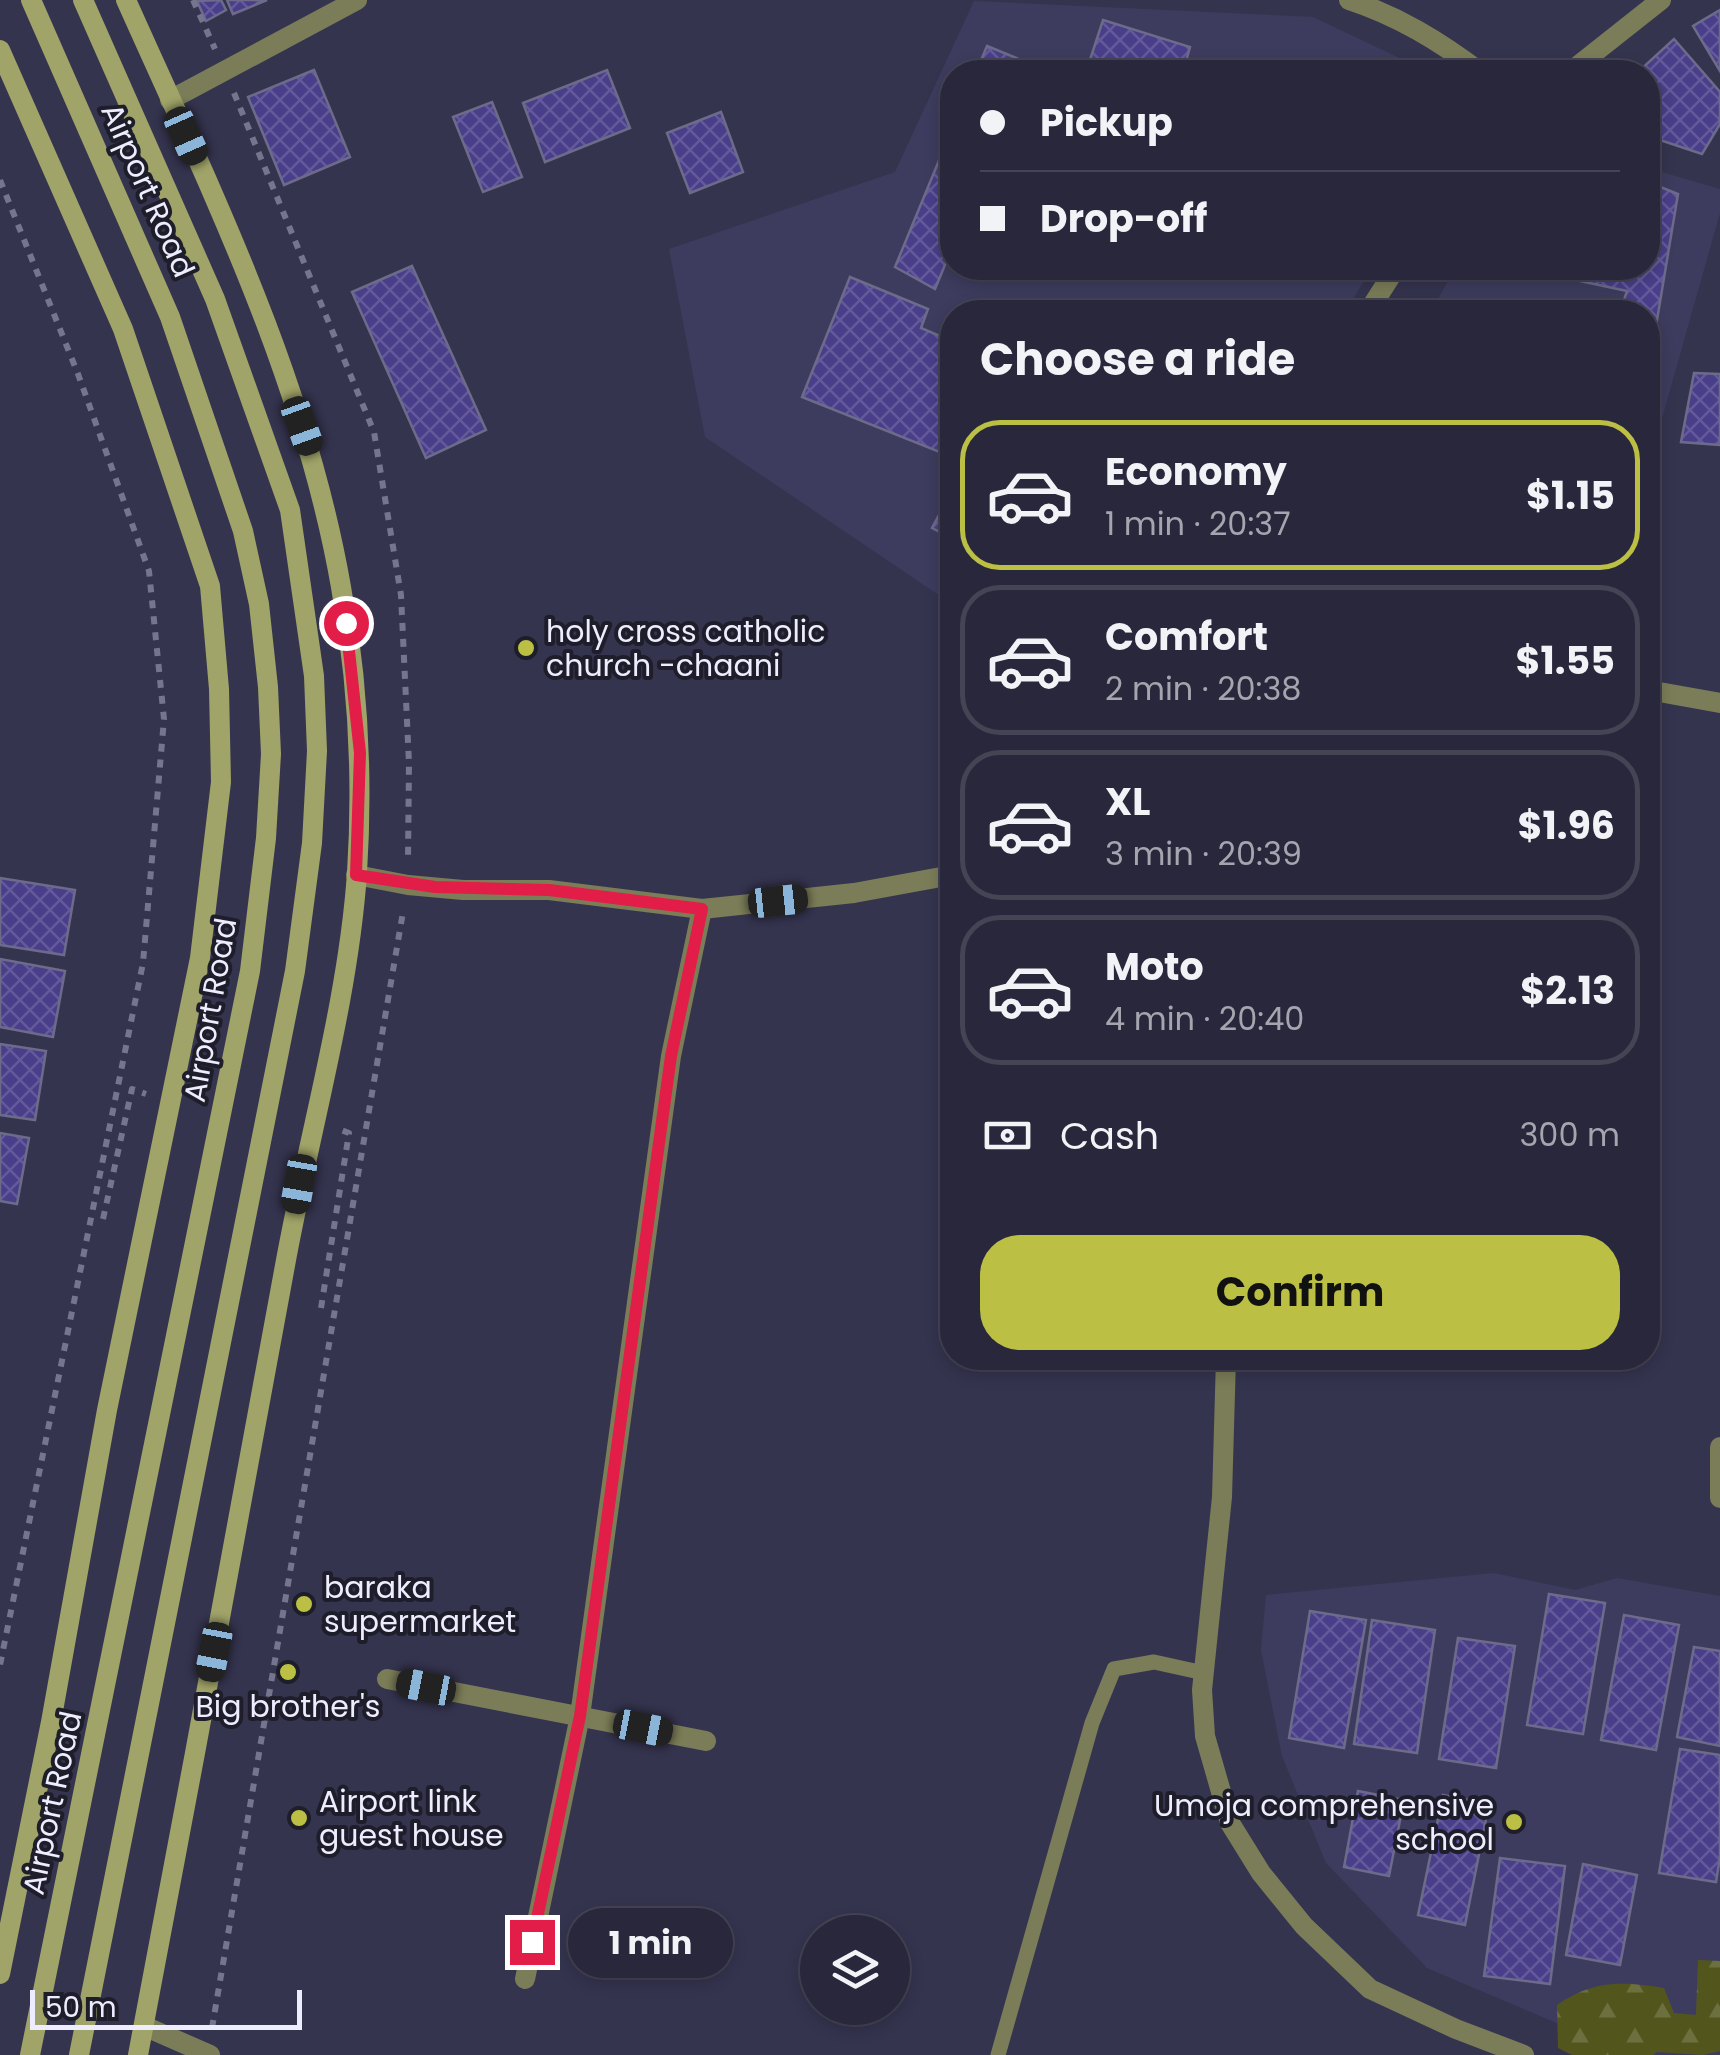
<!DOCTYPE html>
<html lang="en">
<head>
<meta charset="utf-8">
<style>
	:root { --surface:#28273b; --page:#343346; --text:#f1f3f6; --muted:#a5a5af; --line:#445; --accent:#bbc045 }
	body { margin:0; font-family:Poppins,sans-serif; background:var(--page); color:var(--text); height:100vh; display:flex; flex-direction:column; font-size:38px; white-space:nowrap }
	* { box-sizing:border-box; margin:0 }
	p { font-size:32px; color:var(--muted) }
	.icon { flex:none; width:55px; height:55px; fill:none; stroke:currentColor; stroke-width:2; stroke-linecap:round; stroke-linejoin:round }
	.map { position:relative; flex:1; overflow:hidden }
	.drawer { position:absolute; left:940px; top:300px; width:720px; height:1070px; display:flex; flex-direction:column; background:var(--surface); border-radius:40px; box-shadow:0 5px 15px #0003,0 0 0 2px var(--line) }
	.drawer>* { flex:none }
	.hud { position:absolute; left:940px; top:60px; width:720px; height:220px; border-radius:40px; box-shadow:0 5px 15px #0003,0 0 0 2px var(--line); display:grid; align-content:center; height:220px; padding:0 40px; background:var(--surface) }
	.fabs { position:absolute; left:800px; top:1915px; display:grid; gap:20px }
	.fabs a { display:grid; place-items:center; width:110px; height:110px; border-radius:50%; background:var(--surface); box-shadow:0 5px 15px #0003,0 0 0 2px var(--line); font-size:50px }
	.scale { position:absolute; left:30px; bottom:25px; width:272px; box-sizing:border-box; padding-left:10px; border:5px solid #eeedff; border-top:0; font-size:28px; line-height:35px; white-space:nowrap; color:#eeedff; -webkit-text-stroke:8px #1e1d2a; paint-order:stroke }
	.end { position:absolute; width:45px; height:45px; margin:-22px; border:12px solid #e11d48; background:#fff; box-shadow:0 0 0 5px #fff }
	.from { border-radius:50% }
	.bubble { position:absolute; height:70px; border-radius:35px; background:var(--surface); box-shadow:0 5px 15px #0003,0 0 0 2px var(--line); font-size:32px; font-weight:700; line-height:70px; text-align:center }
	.car { position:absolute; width:30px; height:60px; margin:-30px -15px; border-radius:12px; box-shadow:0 0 8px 2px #0007; background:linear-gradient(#222 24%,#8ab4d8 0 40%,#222 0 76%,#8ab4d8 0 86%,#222 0) }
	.hud b { display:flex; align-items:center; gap:35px; height:95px; font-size:38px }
	.hud b+b { border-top:2px solid var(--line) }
	.hud i { width:25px; height:25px; background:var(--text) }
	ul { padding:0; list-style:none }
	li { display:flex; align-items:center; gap:30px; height:150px; margin:0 20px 15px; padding:0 20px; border:5px solid var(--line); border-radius:40px }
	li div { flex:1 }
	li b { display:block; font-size:38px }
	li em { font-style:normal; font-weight:700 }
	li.on { border-color:var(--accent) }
	li>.icon { width:90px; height:90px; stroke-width:1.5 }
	h2 { padding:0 40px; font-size:45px; line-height:120px }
	.pay { display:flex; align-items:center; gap:25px; height:110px; padding:0 40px; font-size:38px }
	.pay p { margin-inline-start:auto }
	.cta { display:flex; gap:20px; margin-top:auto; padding:20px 40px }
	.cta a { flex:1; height:115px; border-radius:40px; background:var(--accent); color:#111; font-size:40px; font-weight:700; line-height:115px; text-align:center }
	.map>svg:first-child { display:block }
</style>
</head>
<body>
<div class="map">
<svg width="1720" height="2055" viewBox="0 0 1720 2055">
	<defs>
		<pattern id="forest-firs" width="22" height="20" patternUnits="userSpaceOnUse" patternTransform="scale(2.5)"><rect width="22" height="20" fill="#53561c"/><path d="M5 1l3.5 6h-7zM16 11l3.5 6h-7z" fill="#6c6f3e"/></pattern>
		<pattern id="building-cross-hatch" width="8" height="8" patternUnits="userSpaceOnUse" patternTransform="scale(2.5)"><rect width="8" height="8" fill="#493e89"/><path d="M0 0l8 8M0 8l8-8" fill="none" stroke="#645a9b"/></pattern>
	</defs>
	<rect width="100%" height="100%" fill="#35344f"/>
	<g fill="#3e3c5e">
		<polygon points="974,1 1313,17 1429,72 952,72 952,268 1372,268 1345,312 952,312 952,604 705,437 669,249 895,172"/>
		<polygon points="1648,168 1720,189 1720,213 1659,429 1648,494 1648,312 1431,312 1455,268 1648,268"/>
		<polygon points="1494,1573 1575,1590 1617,1578 1720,1596 1720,2055 1632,2055 1427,1968 1326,1863 1282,1756 1261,1650 1266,1595"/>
	</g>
	<path fill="url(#forest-firs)" d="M 1698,1960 L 1720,1961 L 1720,2051 L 1703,2055 L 1657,2052 L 1653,2055 L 1572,2055 L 1558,2048 L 1557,2005 C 1593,1980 1622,1981 1664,1988 L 1674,2013 L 1696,2015 Z"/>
	<g fill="url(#building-cross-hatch)" stroke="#6c6b89" stroke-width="2.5">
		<polygon points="221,0 226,10 206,21 197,1"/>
		<polygon points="227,0 267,0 233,14"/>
		<polygon points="1720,10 1720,71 1693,26"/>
		<polygon points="1103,20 1190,47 1183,72 1159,66 1158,72 1086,72"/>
		<polygon points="1674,39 1720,92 1720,124 1702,154 1648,136 1648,72 1638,72"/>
		<polygon points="987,46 1031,64 1027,72 976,72"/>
		<polygon points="314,70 350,157 284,185 248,97"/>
		<polygon points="607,70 630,128 545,162 523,103"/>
		<polygon points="492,102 522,177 483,192 453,117"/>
		<polygon points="721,112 743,172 690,193 667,133"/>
		<polygon points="952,129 952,248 935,289 895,267"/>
		<polygon points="1648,182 1678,194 1656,326 1648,325 1648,312 1620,312 1627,291 1566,278 1551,268 1648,268"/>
		<polygon points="412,266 486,430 426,458 352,292"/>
		<polygon points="850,277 928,309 921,328 952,341 952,457 802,397"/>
		<polygon points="1694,373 1720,374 1720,445 1681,442"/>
		<polygon points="952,491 952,538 932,528"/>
		<polygon points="0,878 75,890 64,955 0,945"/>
		<polygon points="0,959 65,971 53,1037 0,1027"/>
		<polygon points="0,1044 46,1051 35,1120 0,1115"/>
		<polygon points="0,1133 29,1138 17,1204 0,1201"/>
		<polygon points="1549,1594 1605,1603 1583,1734 1527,1725"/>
		<polygon points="1310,1611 1366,1620 1344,1748 1289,1738"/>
		<polygon points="1624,1615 1679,1625 1656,1750 1601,1740"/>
		<polygon points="1372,1620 1435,1630 1417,1753 1354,1744"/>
		<polygon points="1458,1638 1515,1646 1496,1768 1439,1759"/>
		<polygon points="1694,1647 1720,1651 1720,1746 1677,1737"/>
		<polygon points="1680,1749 1720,1755 1720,1857 1716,1882 1659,1873"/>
		<polygon points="1358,1791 1404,1800 1389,1876 1344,1867"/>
		<polygon points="1443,1795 1489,1804 1465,1925 1418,1915"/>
		<polygon points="1500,1858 1565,1866 1550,1984 1484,1976"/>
		<polygon points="1583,1864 1637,1875 1620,1965 1566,1955"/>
	</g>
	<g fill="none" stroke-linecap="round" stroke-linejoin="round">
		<g stroke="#76758d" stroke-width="6" stroke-dasharray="8 8" stroke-linecap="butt">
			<polyline points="193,0 215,49"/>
			<polyline points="234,93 374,432 401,595 409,763 408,860"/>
			<polyline points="0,180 78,374 149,571 164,719 143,963 0,1665"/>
			<polyline points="103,1219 132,1089 146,1094"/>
			<polyline points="321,1308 349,1133 341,1130"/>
			<polyline points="212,2028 403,912"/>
		</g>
		<polyline stroke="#7b7d58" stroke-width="15" points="998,2055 1092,1723 1114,1669 1154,1662 1204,1673"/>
		<g stroke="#7b7d58" stroke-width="20">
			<path d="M 1349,0 C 1398,16 1439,41 1480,72"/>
			<polyline points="1570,72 1661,0"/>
			<polyline points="170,100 357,0"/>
			<polyline points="1368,312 1396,268"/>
			<polyline points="1648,690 1720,703"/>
			<polyline points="356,875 408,885 463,890 549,890 702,909 854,893 952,875"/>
			<polyline points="1226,1358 1222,1497 1202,1690 1205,1736 1230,1823 1261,1873 1304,1926 1370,1989 1456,2029 1524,2055"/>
			<polyline points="1720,1447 1720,1498"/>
			<polyline points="387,1679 706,1741"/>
			<polyline points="525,1979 580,1716 671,1056 702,909"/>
			<polyline points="144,2026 210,2055"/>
		</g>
		<g stroke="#a0a468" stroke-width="20">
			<path d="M 126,0 C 211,190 305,380 341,587 C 358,681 363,778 357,873 C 348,1004 307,1141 284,1271 C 236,1532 188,1794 138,2055"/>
			<polyline points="0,50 123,329 210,586 219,689 221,782 200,958 107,1410 51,1722 0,1974"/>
			<polyline points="30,2055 250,971 266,838 271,754 268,687 259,604 243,531 170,317 31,0"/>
			<polyline points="79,2055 295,971 312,843 317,751 314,676 290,510 215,299 83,0"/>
		</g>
	</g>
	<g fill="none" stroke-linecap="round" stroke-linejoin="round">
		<polyline stroke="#e11d48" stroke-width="12" points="346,623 360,753 356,875 435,887 549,890 702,909 671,1056 580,1716 532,1942"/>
	</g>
	<g fill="#bbc045" stroke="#1e1d2a" stroke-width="4">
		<circle cx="526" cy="648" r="10"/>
		<circle cx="304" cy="1604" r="10"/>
		<circle cx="288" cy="1672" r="10"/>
		<circle cx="299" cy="1818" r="10"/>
		<circle cx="1514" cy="1822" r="10"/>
	</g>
	<g text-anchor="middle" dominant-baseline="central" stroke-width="8" stroke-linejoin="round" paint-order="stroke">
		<g font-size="30" fill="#eeedff" stroke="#1e1d2a">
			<text transform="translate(148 190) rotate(66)">Airport Road</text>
			<text transform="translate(210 1010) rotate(-80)">Airport Road</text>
			<text transform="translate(52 1803) rotate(-78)">Airport Road</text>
		</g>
		<g font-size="30" fill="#eeedff" stroke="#1e1d2a" text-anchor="start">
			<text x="546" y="631">holy cross catholic<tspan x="546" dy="34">church -chaani</tspan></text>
			<text x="324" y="1587">baraka<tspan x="324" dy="34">supermarket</tspan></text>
			<text x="288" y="1706" text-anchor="middle">Big brother's</text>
			<text x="319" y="1801">Airport link<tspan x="319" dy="34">guest house</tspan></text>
			<text x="1494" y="1805" text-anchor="end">Umoja comprehensive<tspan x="1494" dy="34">school</tspan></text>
		</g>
	</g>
</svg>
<div class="fabs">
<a><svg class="icon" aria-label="layers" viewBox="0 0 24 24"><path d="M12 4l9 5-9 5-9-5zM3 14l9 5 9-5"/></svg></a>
</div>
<div class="scale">50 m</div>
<i class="end from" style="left:346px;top:623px"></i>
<i class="end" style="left:532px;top:1942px"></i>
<div class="bubble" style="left:568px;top:1908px;width:165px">1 min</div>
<i class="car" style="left:186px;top:136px;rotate:156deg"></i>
<i class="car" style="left:302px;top:426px;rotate:160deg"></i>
<i class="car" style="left:778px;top:901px;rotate:84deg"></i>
<i class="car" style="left:299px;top:1184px;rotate:190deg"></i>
<i class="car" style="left:214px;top:1652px;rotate:191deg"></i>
<i class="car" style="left:426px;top:1687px;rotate:281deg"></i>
<i class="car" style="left:643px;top:1728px;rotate:101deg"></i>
<div class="hud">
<b><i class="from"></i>Pickup</b>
<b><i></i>Drop-off</b>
</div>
<section class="drawer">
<h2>Choose a ride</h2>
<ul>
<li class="on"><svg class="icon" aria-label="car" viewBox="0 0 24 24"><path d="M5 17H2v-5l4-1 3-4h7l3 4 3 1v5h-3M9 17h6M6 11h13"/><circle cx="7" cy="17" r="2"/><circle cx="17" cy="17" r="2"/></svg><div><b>Economy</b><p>1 min · 20:37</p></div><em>$1.15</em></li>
<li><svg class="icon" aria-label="car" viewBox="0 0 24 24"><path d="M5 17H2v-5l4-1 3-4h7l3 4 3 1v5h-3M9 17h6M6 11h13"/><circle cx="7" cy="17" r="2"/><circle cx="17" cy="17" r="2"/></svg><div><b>Comfort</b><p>2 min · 20:38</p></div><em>$1.55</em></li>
<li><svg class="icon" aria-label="car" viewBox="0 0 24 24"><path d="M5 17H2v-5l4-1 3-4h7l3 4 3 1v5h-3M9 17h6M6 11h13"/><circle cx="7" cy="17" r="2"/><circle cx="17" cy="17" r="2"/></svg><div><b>XL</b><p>3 min · 20:39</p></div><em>$1.96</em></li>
<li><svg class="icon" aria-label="car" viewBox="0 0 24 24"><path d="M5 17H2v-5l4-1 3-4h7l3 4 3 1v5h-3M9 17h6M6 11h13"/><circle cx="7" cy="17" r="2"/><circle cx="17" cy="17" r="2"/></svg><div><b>Moto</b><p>4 min · 20:40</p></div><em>$2.13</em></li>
</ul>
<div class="pay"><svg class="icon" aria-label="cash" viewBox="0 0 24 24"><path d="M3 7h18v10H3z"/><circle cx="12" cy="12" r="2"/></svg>Cash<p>300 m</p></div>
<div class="cta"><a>Confirm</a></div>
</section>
</div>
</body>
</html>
